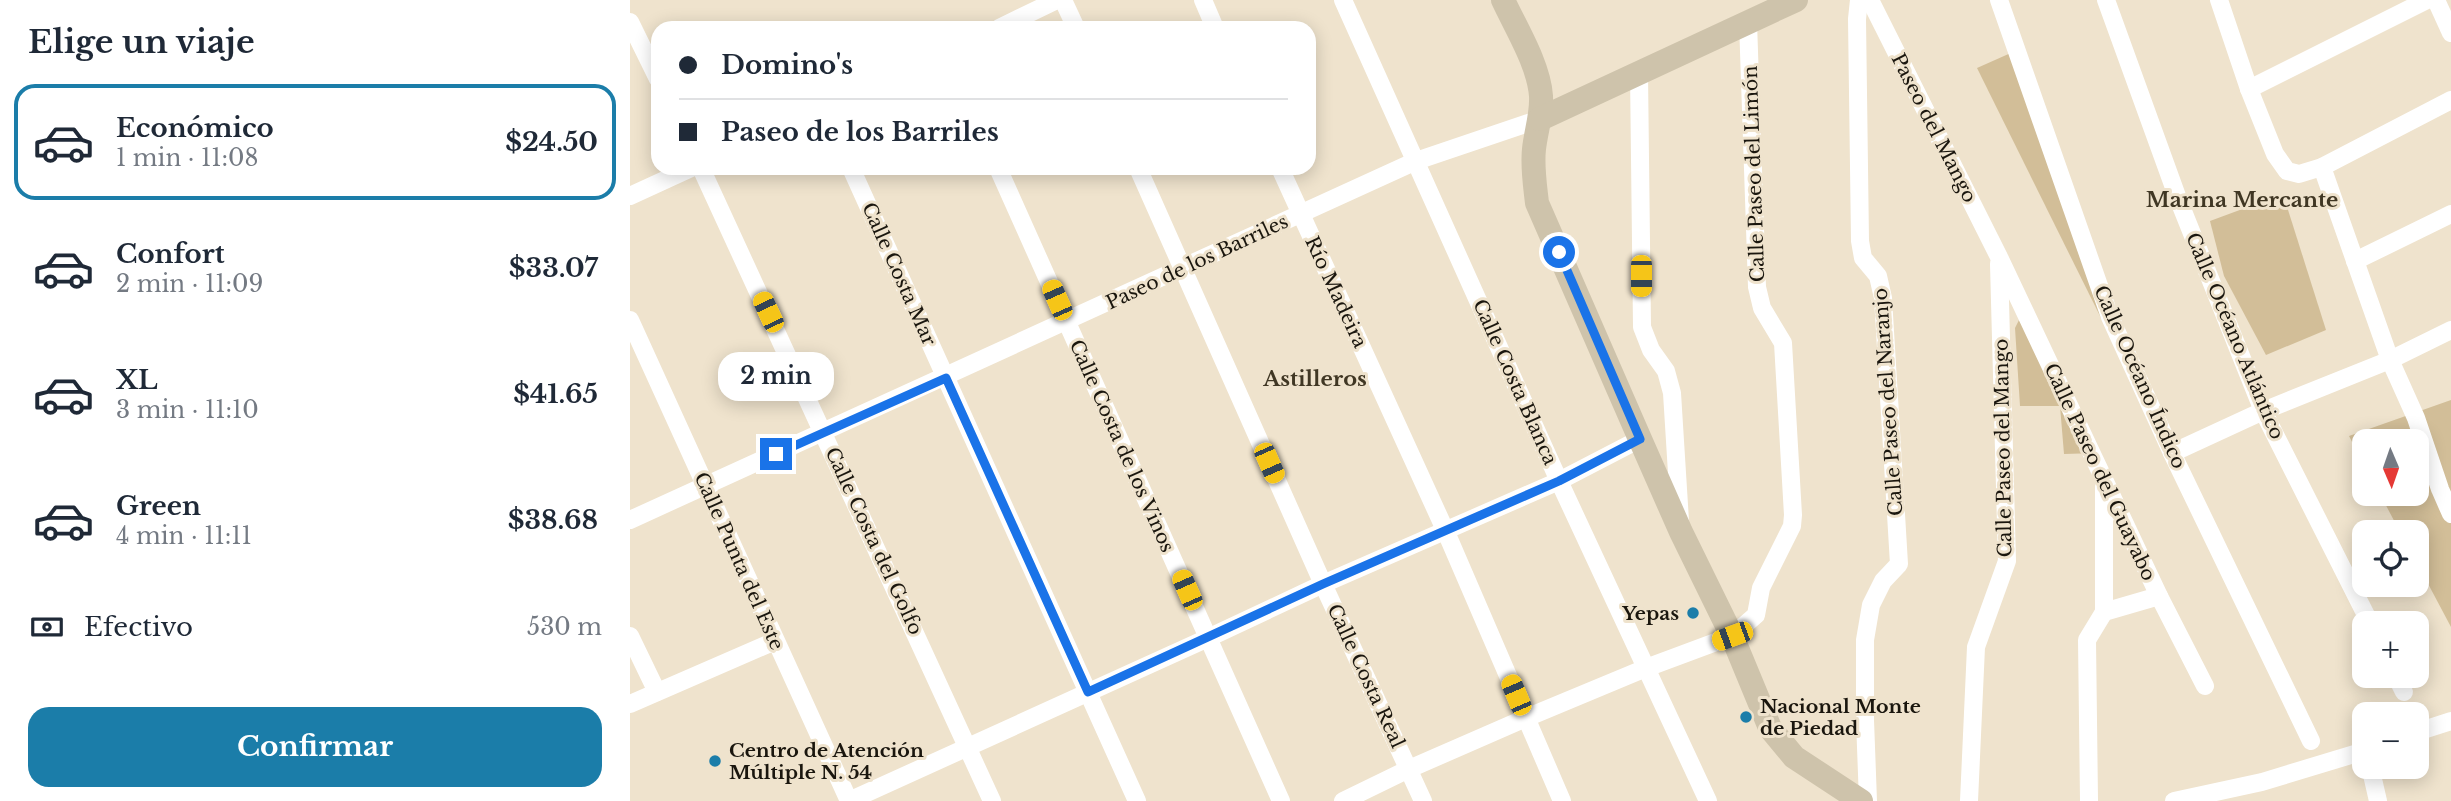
<!DOCTYPE html>
<html lang="es">
<head>
<meta charset="utf-8">
<style>
	:root { --surface:#fff; --page:#f2f2f3; --text:#1f2937; --muted:#747a83; --line:#e0e1e3; --accent:#1b7da9 }
	body { margin:0; font-family:"Libre Baskerville",serif; background:var(--page); color:var(--text); height:100vh; display:flex; flex-direction:column; font-size:26px; white-space:nowrap }
	* { box-sizing:border-box; margin:0 }
	p { font-size:23px; color:var(--muted) }
	.icon { flex:none; width:38px; height:38px; fill:none; stroke:currentColor; stroke-width:2; stroke-linecap:round; stroke-linejoin:round }
	.map { position:relative; flex:1; overflow:hidden }
	.side { display:flex; flex-direction:column; background:var(--surface); width:630px }
	.side>* { flex:none }
	.hud { position:absolute; left:21px; top:21px; width:665px; height:154px; border-radius:21px; box-shadow:0 4px 18px #0003; display:grid; align-content:center; height:154px; padding:0 28px; background:var(--surface) }
	.needle { width:46px; rotate:178deg }
	.buttons { position:absolute; left:1722px; top:429px; display:grid; gap:14px }
	.buttons a { display:grid; place-items:center; width:77px; height:77px; border-radius:14px; background:var(--surface); box-shadow:0 4px 18px #0003; font-size:35px }
	.end { position:absolute; width:32px; height:32px; margin:-16px; border:9px solid #1a73e8; background:#fff; box-shadow:0 0 0 4px #fff }
	.from { border-radius:50% }
	.bubble { position:absolute; height:49px; border-radius:21px; background:var(--surface); box-shadow:0 4px 18px #0003; font-size:23px; font-weight:700; line-height:49px; text-align:center }
	.car { position:absolute; width:21px; height:42px; margin:-21px -10px; border-radius:9px; box-shadow:0 0 5px 2px #0007; background:linear-gradient(#f5c518 24%,#345 0 40%,#f5c518 0 76%,#345 0 86%,#f5c518 0) }
	.hud b { display:flex; align-items:center; gap:24px; height:66px; font-size:26px }
	.hud b+b { border-top:2px solid var(--line) }
	.hud i { width:18px; height:18px; background:var(--text) }
	ul { padding:0; list-style:none }
	li { display:flex; align-items:center; gap:21px; height:116px; margin:0 14px 10px; padding:0 14px; border:4px solid transparent; border-radius:21px }
	li div { flex:1 }
	li b { display:block; font-size:26px }
	li em { font-style:normal; font-weight:700 }
	li.on { border-color:var(--accent) }
	li>.icon { width:63px; height:63px; stroke-width:1.5 }
	h2 { padding:0 28px; font-size:32px; line-height:84px }
	.pay { display:flex; align-items:center; gap:18px; height:77px; padding:0 28px; font-size:26px }
	.pay p { margin-inline-start:auto }
	.primary-button { display:flex; gap:14px; margin-top:auto; padding:14px 28px }
	.primary-button a { flex:1; height:80px; border-radius:21px; background:var(--accent); color:#fff; font-size:28px; font-weight:700; line-height:80px; text-align:center }
	main { display:flex; flex:1; min-height:0 }
	.map>svg:first-child { display:block }
</style>
</head>
<body>
<main>
<section class="side">
<h2>Elige un viaje</h2>
<ul>
<li class="on"><svg class="icon" aria-label="car" viewBox="0 0 24 24"><path d="M5 17H2v-5l4-1 3-4h7l3 4 3 1v5h-3M9 17h6M6 11h13"/><circle cx="7" cy="17" r="2"/><circle cx="17" cy="17" r="2"/></svg><div><b>Económico</b><p>1 min · 11:08</p></div><em>$24.50</em></li>
<li><svg class="icon" aria-label="car" viewBox="0 0 24 24"><path d="M5 17H2v-5l4-1 3-4h7l3 4 3 1v5h-3M9 17h6M6 11h13"/><circle cx="7" cy="17" r="2"/><circle cx="17" cy="17" r="2"/></svg><div><b>Confort</b><p>2 min · 11:09</p></div><em>$33.07</em></li>
<li><svg class="icon" aria-label="car" viewBox="0 0 24 24"><path d="M5 17H2v-5l4-1 3-4h7l3 4 3 1v5h-3M9 17h6M6 11h13"/><circle cx="7" cy="17" r="2"/><circle cx="17" cy="17" r="2"/></svg><div><b>XL</b><p>3 min · 11:10</p></div><em>$41.65</em></li>
<li><svg class="icon" aria-label="car" viewBox="0 0 24 24"><path d="M5 17H2v-5l4-1 3-4h7l3 4 3 1v5h-3M9 17h6M6 11h13"/><circle cx="7" cy="17" r="2"/><circle cx="17" cy="17" r="2"/></svg><div><b>Green</b><p>4 min · 11:11</p></div><em>$38.68</em></li>
</ul>
<div class="pay"><svg class="icon" aria-label="cash" viewBox="0 0 24 24"><path d="M3 7h18v10H3z"/><circle cx="12" cy="12" r="2"/></svg>Efectivo<p>530 m</p></div>
<div class="primary-button"><a>Confirmar</a></div>
</section>
<div class="map">
<svg width="1821" height="801" viewBox="0 0 1821 801">
	<rect width="100%" height="100%" fill="#efe3cd"/>
	<g fill="#d2be98">
		<polygon points="1392,48 1485,310 1471,318 1347,68"/>
		<polygon points="1653,194 1696,330 1636,355 1594,276 1580,221"/>
		<polygon points="1389,320 1468,453 1434,454 1430,406 1390,406 1385,328"/>
		<polygon points="1821,400 1821,627 1787,563 1787,532 1770,532 1750,494 1787,494 1787,441 1734,441 1734,465 1719,436"/>
	</g>
	<g fill="none" stroke-linecap="round" stroke-linejoin="round">
		<g stroke="#fff" stroke-width="18">
			<polyline points="433,0 446,28"/>
			<polyline points="573,0 585,28"/>
			<polyline points="713,0 929,481 1078,801"/>
			<polyline points="1229,0 1227,19 1230,241 1233,258 1248,276 1253,298 1269,564 1253,581 1241,605 1235,640 1235,720 1238,801"/>
			<polyline points="1240,0 1369,257 1529,596 1575,686"/>
			<polyline points="1369,0 1480,317 1542,453 1681,741"/>
			<polyline points="1476,0 1547,196 1633,411 1740,623"/>
			<polyline points="1589,0 1619,89 1645,154 1657,171 1669,174 1692,167 1821,100"/>
			<polyline points="1806,0 1821,33"/>
			<polyline points="0,22 28,79"/>
			<polyline points="369,28 427,0"/>
			<polyline points="1009,73 1012,327 1021,350 1036,371 1042,393 1050,521"/>
			<polyline points="1619,89 1797,0"/>
			<polyline points="1692,167 1760,360 1786,418 1810,489 1821,514"/>
			<polyline points="71,168 362,801"/>
			<polyline points="221,168 507,801"/>
			<polyline points="368,168 651,801"/>
			<polyline points="508,168 693,584 793,801"/>
			<polyline points="650,168 816,532 932,801"/>
			<polyline points="0,196 61,168"/>
			<polyline points="1725,261 1821,214"/>
			<polyline points="0,320 219,801"/>
			<polyline points="1542,453 1633,411 1760,360 1821,330"/>
			<polyline points="0,520 786,161 910,119"/>
			<polyline points="1474,612 1529,596"/>
			<polyline points="0,636 27,692"/>
			<polyline points="1766,676 1774,692"/>
			<polyline points="0,704 145,641"/>
			<polyline points="1787,732 1821,721"/>
			<polyline points="1740,766 1748,801"/>
			<polyline points="1459,800 1457,640 1474,612 1474,487"/>
			<polyline points="219,801 578,638 693,584 929,481 1010,439"/>
			<polyline points="713,801 779,769 896,718 1016,668 1102,636 1126,615 1131,588 1162,526 1163,515 1153,343 1132,308 1127,287 1118,22"/>
			<polyline points="1339,801 1346,647 1377,561 1369,264"/>
			<polyline points="1544,801 1632,782 1734,751"/>
		</g>
		<g stroke="#cec3ab" stroke-width="24">
			<path d="M 873,0 C 886,28 909,65 911,96 C 912,114 906,131 904,149 C 902,167 905,185 907,203 L 1010,439 L 1051,532 L 1102,636 L 1140,728 L 1164,757 L 1231,801"/>
			<polyline points="910,119 1166,0"/>
		</g>
	</g>
	<g fill="none" stroke-linecap="round" stroke-linejoin="round">
		<polyline stroke="#1a73e8" stroke-width="9" points="146,454 316,378 458,692 693,584 929,481 1010,439 929,252"/>
	</g>
	<g fill="#1b7da9" stroke="#efe3cd" stroke-width="2.5">
		<circle cx="1063" cy="613" r="7"/>
		<circle cx="1116" cy="717" r="7"/>
		<circle cx="85" cy="761" r="7"/>
	</g>
	<g text-anchor="middle" dominant-baseline="central" stroke-width="6" stroke-linejoin="round" paint-order="stroke">
		<g font-size="19" fill="#1a160e" stroke="#efe3cd">
			<text transform="translate(1304 128) rotate(63)">Paseo del Mango</text>
			<text transform="translate(1124 174) rotate(-92)">Calle Paseo del Limón</text>
			<text transform="translate(567 262) rotate(-25)">Paseo de los Barriles</text>
			<text transform="translate(269 274) rotate(66)">Calle Costa Mar</text>
			<text transform="translate(706 292) rotate(65)">Río Madeira</text>
			<text transform="translate(1605 336) rotate(67)">Calle Océano Atlántico</text>
			<text transform="translate(1510 377) rotate(66)">Calle Océano Índico</text>
			<text transform="translate(885 382) rotate(66)">Calle Costa Blanca</text>
			<text transform="translate(1258 402) rotate(-94)">Calle Paseo del Naranjo</text>
			<text transform="translate(492 446) rotate(66)">Calle Costa de los Vinos</text>
			<text transform="translate(1373 448) rotate(-91)">Calle Paseo del Mango</text>
			<text transform="translate(1470 472) rotate(65)">Calle Paseo del Guayabo</text>
			<text transform="translate(244 541) rotate(65)">Calle Costa del Golfo</text>
			<text transform="translate(109 561) rotate(66)">Calle Punta del Este</text>
			<text transform="translate(736 676) rotate(65)">Calle Costa Real</text>
		</g>
		<g font-size="19" font-weight="bold" fill="#1a160e" stroke="#efe3cd" text-anchor="start">
			<text x="1049" y="613" text-anchor="end">Yepas</text>
			<text x="1130" y="706">Nacional Monte<tspan x="1130" dy="22">de Piedad</tspan></text>
			<text x="99" y="750">Centro de Atención<tspan x="99" dy="22">Múltiple N. 54</tspan></text>
		</g>
		<g font-size="21" font-weight="bold" fill="#403724" stroke="#efe3cd">
			<text x="1612" y="200">Marina Mercante</text>
			<text x="685" y="379">Astilleros</text>
		</g>
	</g>
</svg>
<div class="buttons">
<a><svg class="needle" viewBox="-14 -14 28 28"><path d="M0-13l5 13h-10z" fill="#e53935"/><path d="M0 13l5-13h-10z" fill="#747a83"/></svg></a>
<a><svg class="icon" aria-label="locate" viewBox="0 0 24 24"><circle cx="12" cy="12" r="6"/><path d="M12 2v4M12 18v4M2 12h4M18 12h4"/></svg></a>
<a>+</a>
<a>−</a>
</div>
<i class="end from" style="left:929px;top:252px"></i>
<i class="end" style="left:146px;top:454px"></i>
<div class="bubble" style="left:88px;top:352px;width:116px">2 min</div>
<i class="car" style="left:1011px;top:276px;rotate:180deg"></i>
<i class="car" style="left:427px;top:300px;rotate:336deg"></i>
<i class="car" style="left:138px;top:312px;rotate:335deg"></i>
<i class="car" style="left:639px;top:463px;rotate:156deg"></i>
<i class="car" style="left:557px;top:590px;rotate:336deg"></i>
<i class="car" style="left:1102px;top:636px;rotate:250deg"></i>
<i class="car" style="left:886px;top:695px;rotate:337deg"></i>
<div class="hud">
<b><i class="from"></i>Domino's</b>
<b><i></i>Paseo de los Barriles</b>
</div>
</div>
</main>
</body>
</html>
